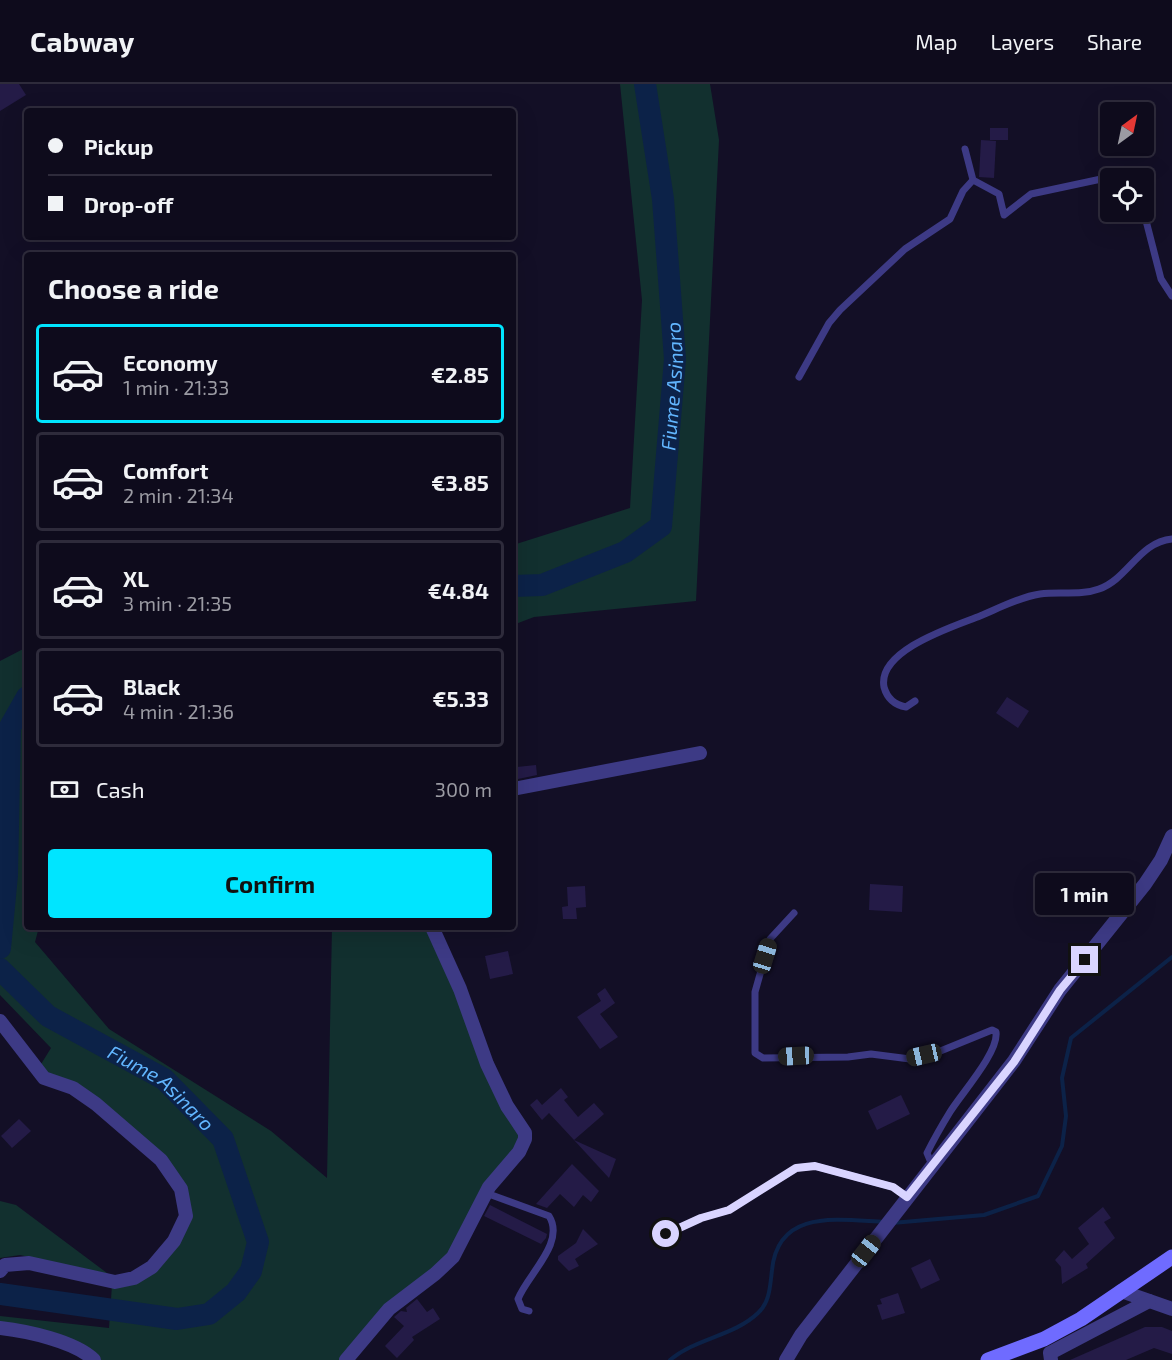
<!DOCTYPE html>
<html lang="en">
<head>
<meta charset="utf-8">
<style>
	:root { --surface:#0e0b1c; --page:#1c1929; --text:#f1f3f6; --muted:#9b9ba3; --line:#2e2b3b; --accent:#00e5ff }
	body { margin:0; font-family:"Exo 2",sans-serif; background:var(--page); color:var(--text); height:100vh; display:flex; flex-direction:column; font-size:22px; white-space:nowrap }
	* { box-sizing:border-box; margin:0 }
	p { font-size:20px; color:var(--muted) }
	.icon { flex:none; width:33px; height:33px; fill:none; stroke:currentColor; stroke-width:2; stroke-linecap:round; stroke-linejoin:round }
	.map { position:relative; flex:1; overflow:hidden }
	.sheet { position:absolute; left:24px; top:168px; width:492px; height:678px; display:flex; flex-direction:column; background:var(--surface); border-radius:6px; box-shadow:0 6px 24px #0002,0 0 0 2px var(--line) }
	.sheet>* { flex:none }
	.hud { position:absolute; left:24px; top:24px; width:492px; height:132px; border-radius:6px; box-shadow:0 6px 24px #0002,0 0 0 2px var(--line); display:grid; align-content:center; height:132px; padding:0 24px; background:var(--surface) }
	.needle { width:39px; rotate:33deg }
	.controls { position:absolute; left:1100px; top:18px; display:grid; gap:12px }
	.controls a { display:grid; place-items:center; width:54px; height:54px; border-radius:6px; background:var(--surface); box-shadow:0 6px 24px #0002,0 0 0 2px var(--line); font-size:30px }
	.end { position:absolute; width:27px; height:27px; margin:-14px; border:8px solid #d9d4ff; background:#111; box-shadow:0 0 0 3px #111 }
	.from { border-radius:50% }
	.bubble { position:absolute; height:42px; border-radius:6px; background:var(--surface); box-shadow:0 6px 24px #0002,0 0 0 2px var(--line); font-size:20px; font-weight:700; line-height:42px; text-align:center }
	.car { position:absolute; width:18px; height:36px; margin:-18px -9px; border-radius:8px; box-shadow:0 0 4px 2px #0007; background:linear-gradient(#222 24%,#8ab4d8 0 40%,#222 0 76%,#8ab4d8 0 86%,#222 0) }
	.hud b { display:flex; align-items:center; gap:21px; height:57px; font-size:22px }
	.hud b+b { border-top:2px solid var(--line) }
	.hud i { width:15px; height:15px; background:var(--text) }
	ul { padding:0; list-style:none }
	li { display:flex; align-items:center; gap:18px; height:99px; margin:0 12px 9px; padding:0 12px; border:3px solid var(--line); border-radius:6px }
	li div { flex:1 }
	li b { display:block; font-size:22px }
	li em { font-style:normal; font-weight:700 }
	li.active { border-color:var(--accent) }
	li>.icon { width:54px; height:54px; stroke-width:1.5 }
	h2 { padding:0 24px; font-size:27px; line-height:72px }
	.pay { display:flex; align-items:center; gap:15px; height:66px; padding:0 24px; font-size:22px }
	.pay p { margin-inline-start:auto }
	.button { display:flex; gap:12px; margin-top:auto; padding:12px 24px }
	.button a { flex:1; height:69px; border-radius:6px; background:var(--accent); color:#111; font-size:24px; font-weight:700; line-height:69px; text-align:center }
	header { display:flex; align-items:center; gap:36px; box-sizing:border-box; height:84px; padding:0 30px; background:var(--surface); border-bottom:2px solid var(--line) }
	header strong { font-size:28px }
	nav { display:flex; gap:33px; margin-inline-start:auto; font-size:21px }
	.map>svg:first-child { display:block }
</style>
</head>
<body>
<header>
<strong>Cabway</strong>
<nav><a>Map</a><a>Layers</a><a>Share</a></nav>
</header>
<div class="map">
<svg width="1172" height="1276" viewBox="0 0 1172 1276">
	<rect width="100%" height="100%" fill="#130f26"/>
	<g fill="#12302f">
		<polygon points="620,0 710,0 719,56 696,517 534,533 513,541 513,461 630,424 642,216"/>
		<polygon points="27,563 27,843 39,843 35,858 109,945 271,1047 327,1094 332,843 428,843 522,1055 457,1161 340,1276 98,1276 0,1241 0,1232 109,1244 112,1201 126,1202 182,1152 173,1085 38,985 51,964 0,911 0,577"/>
		<polygon points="0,1117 16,1121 111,1192 20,1171 0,1174"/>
	</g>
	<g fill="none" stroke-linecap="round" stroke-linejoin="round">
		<g stroke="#0c2248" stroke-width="4">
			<polyline points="892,1139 984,1131 1038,1112 1062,1062 1066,1032 1062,994 1071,954 1172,873"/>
			<path d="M 670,1276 C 696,1254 734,1252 758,1229 C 770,1218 770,1202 772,1186 C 778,1124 839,1136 885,1138"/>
		</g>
		<g stroke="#0c2248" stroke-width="22">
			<path id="s1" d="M 513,502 L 542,501 L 625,468 L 661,442 L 675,275 L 663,115 L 645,0"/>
			<polyline points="0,864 7,791 10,643 27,613"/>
			<path id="s2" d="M 0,885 L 48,932 L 164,995 L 223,1055 L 258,1158 L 251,1187 L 236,1208 L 209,1230 L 177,1235 L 0,1210"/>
		</g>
	</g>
	<g fill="#241b47">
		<polygon points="0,0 19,0 26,11 0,27"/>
		<rect x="990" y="44" width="18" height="12"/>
		<polygon points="981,56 996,57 994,94 979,93"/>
		<polygon points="1007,613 1029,627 1018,644 996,629"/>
		<polygon points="536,681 537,691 518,695 517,683"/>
		<polygon points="870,800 903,802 902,828 869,826"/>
		<polygon points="585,802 586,823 576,824 577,835 563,835 562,823 568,822 567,803"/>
		<polygon points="508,867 513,890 490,895 485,872"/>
		<polygon points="605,904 615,919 600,930 618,953 600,965 577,933 601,917 597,910"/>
		<polygon points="561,1004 568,1013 564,1016 578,1033 594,1019 604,1030 574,1056 549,1029 542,1036 530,1021 537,1015 542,1021"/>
		<polygon points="901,1011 910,1030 877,1046 868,1027"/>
		<polygon points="19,1035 31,1047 12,1064 1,1052"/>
		<polygon points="574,1056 616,1075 609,1094"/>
		<polygon points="572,1080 599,1107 591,1118 583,1111 574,1123 560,1110 547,1124 536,1120"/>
		<polygon points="490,1121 547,1150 546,1154 541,1160 484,1132"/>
		<polygon points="1103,1123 1111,1134 1104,1138 1115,1154 1086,1180 1088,1184 1062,1200 1061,1183 1055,1176 1064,1166 1072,1175 1089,1160 1078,1144"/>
		<polygon points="583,1145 598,1160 575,1175 579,1182 569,1187 558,1176 558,1172 576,1159"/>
		<polygon points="930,1175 940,1196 921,1205 911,1184"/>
		<polygon points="898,1209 905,1229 882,1236 877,1221 882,1220 880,1215"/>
		<polygon points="417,1215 427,1228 433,1224 440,1235 412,1253 414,1256 397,1274 385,1262 404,1242 394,1233 401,1227 407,1228 406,1224"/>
		<polygon points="1145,1243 1162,1243 1172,1247 1172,1270 1154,1264 1126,1276 1070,1276"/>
	</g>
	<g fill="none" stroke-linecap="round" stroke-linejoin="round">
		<g stroke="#3d3a85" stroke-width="7">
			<polyline points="965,65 973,96 999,110 1004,131 1031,110 1134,88 1135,94"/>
			<polyline points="1143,125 1161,195 1172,212"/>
			<polyline points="799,293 829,239 840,226 905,165 950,135 963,107 973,96"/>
			<path d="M 915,617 L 906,623 C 895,621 887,614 884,603 C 877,566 955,542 980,532 C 999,524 1020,513 1040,510 C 1060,507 1080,512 1099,505 C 1128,495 1139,458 1172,455"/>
			<path d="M 794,829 L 770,855 L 755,908 L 755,969 L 763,974 L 848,973 L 871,970 L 910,975 L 938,968 L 992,946 L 996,948 C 999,968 961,1010 950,1028 C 942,1041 934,1055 927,1069 L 932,1081"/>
			<path d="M 486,1109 L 549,1132 C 566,1159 527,1191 518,1215 L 522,1225 L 529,1227"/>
			<polyline points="666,1150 701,1134 729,1126 796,1084 815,1082 893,1103 907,1113"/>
		</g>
		<g stroke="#3d3a85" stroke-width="14">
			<polyline points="513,705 700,669"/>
			<polyline points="0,937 44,994 73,1004 96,1020 161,1076 181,1105 186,1132 174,1157 152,1183 134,1194 115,1198 29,1179 5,1181 0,1187"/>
			<polyline points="1121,1207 1172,1225"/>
			<path d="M 0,1244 C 26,1247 75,1257 94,1276"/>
			<polyline points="346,1276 389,1225 435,1190 453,1173 489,1103 519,1068 525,1055 525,1049 507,1022 487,980 460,905 432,843"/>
			<polyline points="786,1276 801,1251 1014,977 1060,906 1145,800 1161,776 1172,752"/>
			<polyline points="1051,1276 1050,1269 1149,1217"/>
		</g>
		<polyline stroke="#6f6bff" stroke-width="15" points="988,1276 1044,1255 1081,1235 1172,1173"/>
	</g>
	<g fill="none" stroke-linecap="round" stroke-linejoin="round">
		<polyline stroke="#d9d4ff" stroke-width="8" points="666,1150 701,1134 729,1126 796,1084 815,1082 893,1103 907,1113 1014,978 1060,906 1085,876"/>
	</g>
	<g text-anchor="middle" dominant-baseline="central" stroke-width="5" stroke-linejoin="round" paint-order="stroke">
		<g font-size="20" font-style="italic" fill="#62b6ff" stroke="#130f26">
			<text stroke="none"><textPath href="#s1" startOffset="303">Fiume Asinaro</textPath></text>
			<text stroke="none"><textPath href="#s2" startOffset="202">Fiume Asinaro</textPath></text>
		</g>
	</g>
</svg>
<div class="controls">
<a><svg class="needle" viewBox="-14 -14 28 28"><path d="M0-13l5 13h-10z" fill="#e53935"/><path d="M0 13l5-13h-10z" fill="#9b9ba3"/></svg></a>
<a><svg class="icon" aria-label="locate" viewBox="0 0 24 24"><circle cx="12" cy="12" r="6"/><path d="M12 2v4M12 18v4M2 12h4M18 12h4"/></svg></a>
</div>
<i class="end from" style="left:666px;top:1150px"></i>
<i class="end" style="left:1085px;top:876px"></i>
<div class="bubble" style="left:1035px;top:789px;width:99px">1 min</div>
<i class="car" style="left:765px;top:872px;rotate:17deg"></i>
<i class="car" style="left:924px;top:971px;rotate:257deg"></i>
<i class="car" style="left:796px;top:972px;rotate:267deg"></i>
<i class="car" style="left:866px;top:1167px;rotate:38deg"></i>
<div class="hud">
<b><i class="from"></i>Pickup</b>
<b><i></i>Drop-off</b>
</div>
<section class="sheet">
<h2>Choose a ride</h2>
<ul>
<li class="active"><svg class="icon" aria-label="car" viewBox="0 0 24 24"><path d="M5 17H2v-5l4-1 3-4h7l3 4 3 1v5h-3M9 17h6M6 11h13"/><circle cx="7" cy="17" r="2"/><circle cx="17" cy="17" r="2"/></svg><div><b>Economy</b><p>1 min · 21:33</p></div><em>€2.85</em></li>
<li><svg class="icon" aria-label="car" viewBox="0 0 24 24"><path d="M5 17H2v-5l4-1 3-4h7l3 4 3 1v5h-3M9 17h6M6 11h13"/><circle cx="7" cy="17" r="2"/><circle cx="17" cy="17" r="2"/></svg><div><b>Comfort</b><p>2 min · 21:34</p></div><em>€3.85</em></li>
<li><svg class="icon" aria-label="car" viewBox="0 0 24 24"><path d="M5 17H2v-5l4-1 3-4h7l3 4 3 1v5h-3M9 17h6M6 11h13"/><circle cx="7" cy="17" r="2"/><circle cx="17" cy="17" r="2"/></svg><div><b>XL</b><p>3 min · 21:35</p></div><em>€4.84</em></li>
<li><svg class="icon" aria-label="car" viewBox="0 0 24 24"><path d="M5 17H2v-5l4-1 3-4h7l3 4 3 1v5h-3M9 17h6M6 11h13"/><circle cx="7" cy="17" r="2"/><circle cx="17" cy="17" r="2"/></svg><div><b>Black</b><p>4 min · 21:36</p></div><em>€5.33</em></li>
</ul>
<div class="pay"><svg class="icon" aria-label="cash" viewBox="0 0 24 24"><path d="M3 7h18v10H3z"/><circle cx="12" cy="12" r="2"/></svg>Cash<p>300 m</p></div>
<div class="button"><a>Confirm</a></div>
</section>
</div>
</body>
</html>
